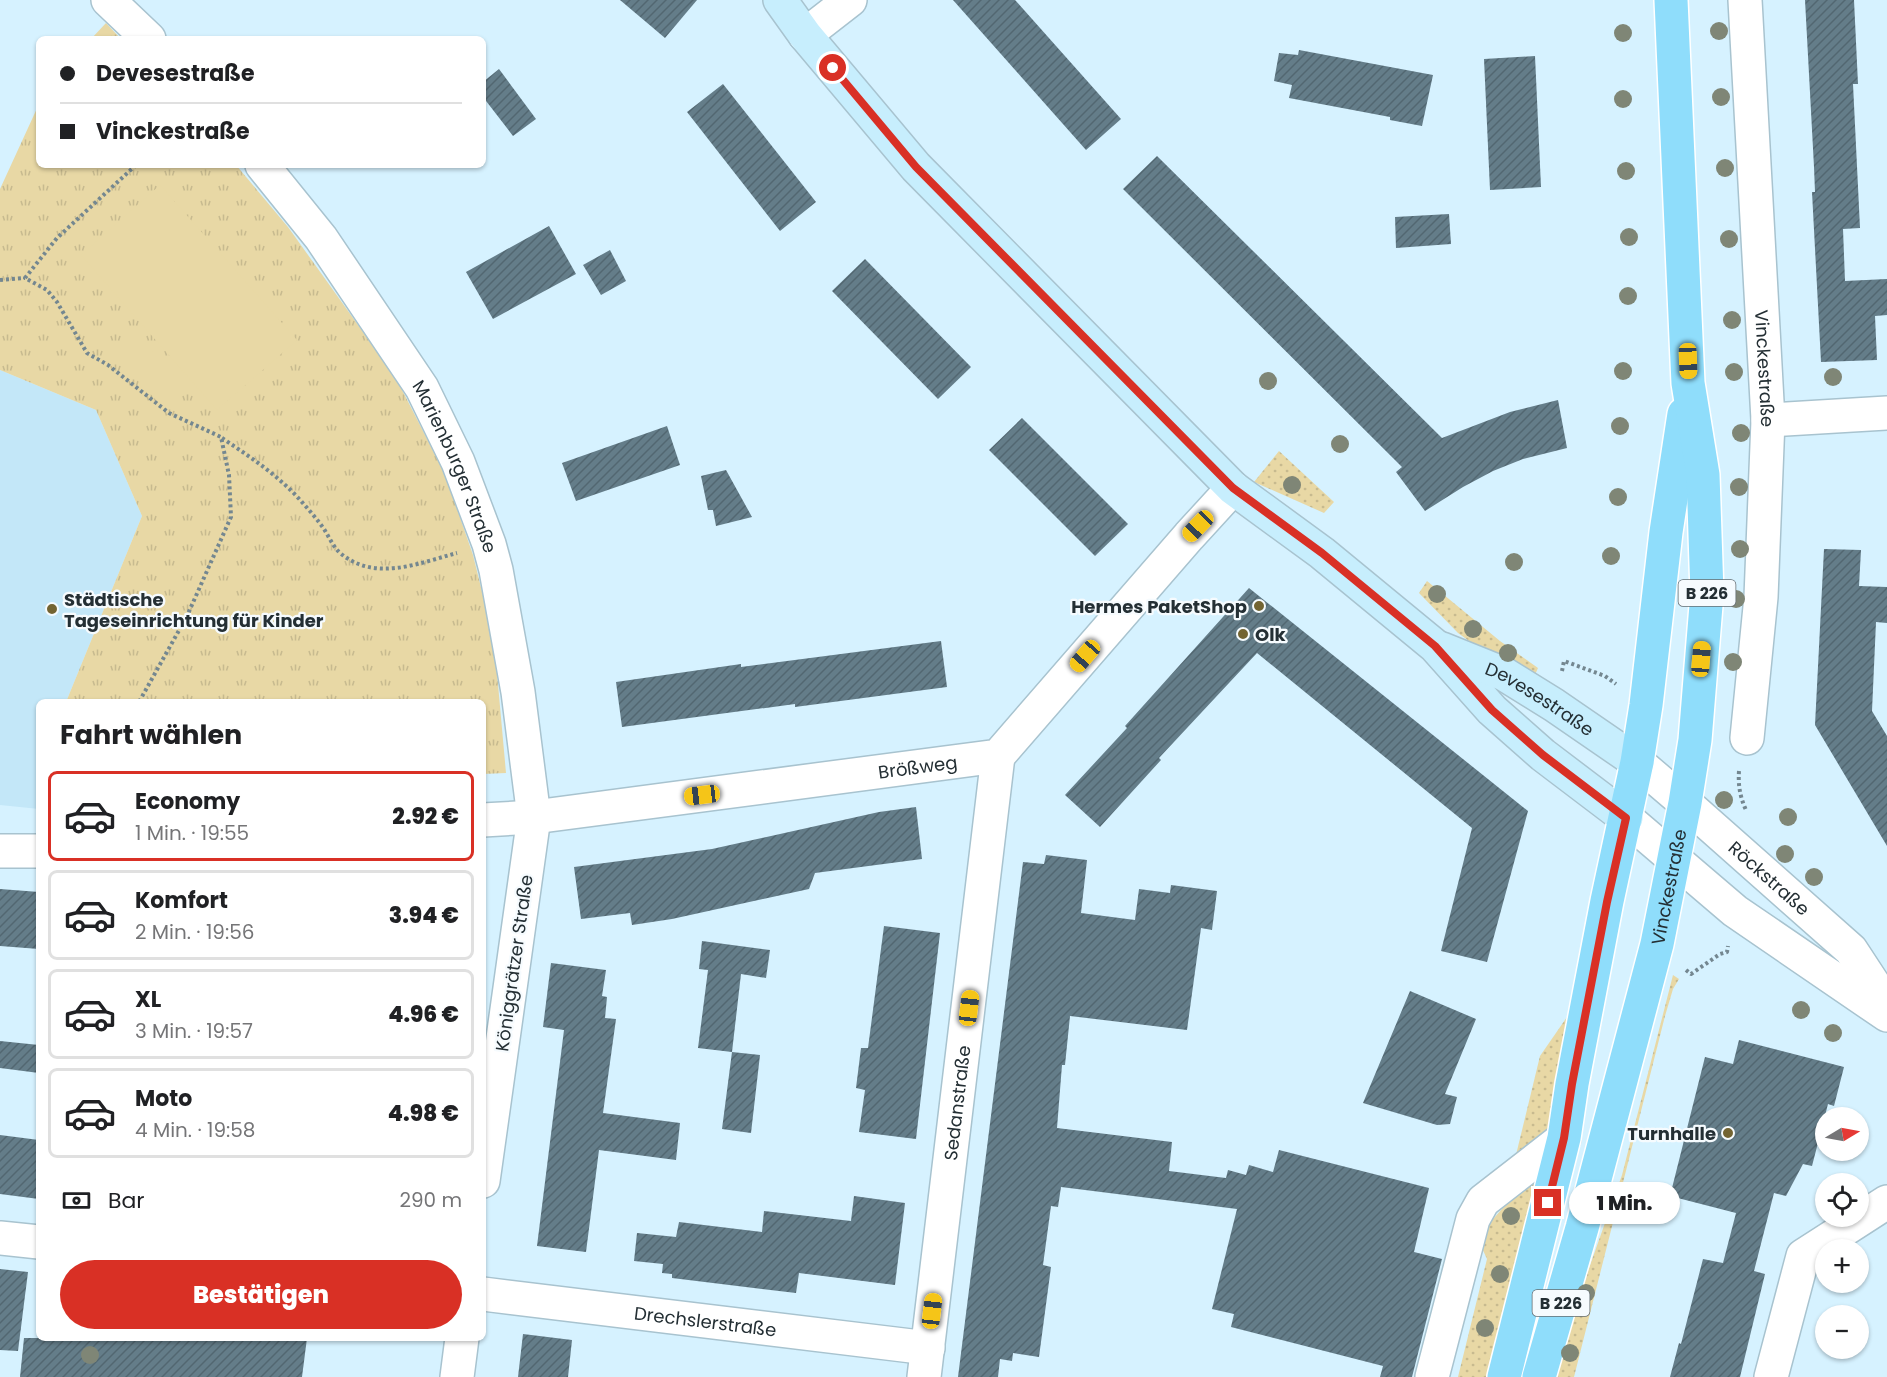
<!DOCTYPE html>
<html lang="de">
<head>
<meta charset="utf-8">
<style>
	:root { --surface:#fff; --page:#f2f2f2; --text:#202124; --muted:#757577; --line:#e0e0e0; --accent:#d93025 }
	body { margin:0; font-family:Poppins,sans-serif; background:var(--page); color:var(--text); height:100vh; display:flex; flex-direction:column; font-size:22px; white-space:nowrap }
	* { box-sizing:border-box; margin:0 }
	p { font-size:20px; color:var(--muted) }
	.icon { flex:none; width:33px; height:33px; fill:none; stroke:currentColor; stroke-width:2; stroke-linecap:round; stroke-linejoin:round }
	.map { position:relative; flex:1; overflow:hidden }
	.side { position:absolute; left:36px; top:699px; width:450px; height:642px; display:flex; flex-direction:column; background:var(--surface); border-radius:9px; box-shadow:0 2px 4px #0004 }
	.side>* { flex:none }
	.guide { position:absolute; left:36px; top:36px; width:450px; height:132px; border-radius:9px; box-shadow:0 2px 4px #0004; display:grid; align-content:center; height:132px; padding:0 24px; background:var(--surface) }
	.needle { width:39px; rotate:80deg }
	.tools { position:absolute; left:1815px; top:1107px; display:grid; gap:12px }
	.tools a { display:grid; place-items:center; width:54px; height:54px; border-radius:50%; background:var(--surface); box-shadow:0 2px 4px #0004; font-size:30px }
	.end { position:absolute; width:27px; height:27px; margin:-14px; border:8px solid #d93025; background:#fff; box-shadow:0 0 0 3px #fff }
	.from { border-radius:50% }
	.bubble { position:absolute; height:42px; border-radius:21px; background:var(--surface); box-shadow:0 2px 4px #0004; font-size:20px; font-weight:800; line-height:42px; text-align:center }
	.car { position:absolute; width:18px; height:36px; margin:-18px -9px; border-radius:8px; box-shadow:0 0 4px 2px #0007; background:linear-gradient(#f5c518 24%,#345 0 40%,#f5c518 0 76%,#345 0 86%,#f5c518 0) }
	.guide b { display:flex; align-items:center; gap:21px; height:57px; font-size:22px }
	.guide b+b { border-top:2px solid var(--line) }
	.guide i { width:15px; height:15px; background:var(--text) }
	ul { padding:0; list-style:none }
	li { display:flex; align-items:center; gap:18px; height:90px; margin:0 12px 9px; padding:0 12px; border:3px solid var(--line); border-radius:9px }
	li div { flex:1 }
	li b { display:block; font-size:22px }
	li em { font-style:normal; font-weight:800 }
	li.active { border-color:var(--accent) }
	li>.icon { width:54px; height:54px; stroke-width:1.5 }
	h2 { padding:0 24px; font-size:27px; line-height:72px }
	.pay { display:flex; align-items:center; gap:15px; height:66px; padding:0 24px; font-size:22px }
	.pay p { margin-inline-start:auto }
	.cta { display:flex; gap:12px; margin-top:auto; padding:12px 24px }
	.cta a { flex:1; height:69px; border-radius:36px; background:var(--accent); color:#fff; font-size:24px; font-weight:800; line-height:69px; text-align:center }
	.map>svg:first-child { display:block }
</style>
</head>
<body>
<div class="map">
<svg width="1887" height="1377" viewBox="0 0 1887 1377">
	<defs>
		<pattern id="grass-dots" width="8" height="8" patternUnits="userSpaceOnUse" patternTransform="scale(1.5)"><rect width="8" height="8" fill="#e8d8a5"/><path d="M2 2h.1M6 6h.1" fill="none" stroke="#c7ba8f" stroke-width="1.8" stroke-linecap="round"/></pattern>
		<pattern id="park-tufts" width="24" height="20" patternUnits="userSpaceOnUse" patternTransform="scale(1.5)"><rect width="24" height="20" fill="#e8d8a5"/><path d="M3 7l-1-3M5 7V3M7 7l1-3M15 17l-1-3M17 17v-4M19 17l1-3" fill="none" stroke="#c7ba8f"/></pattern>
		<pattern id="building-hatch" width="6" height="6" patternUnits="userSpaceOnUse" patternTransform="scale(1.5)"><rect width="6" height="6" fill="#647d89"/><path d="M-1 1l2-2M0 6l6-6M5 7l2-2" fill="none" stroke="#526771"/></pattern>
	</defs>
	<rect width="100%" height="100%" fill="#d6f2ff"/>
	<polygon fill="#c3e7f8" points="0,370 96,410 142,516 66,702 39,702 39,809 0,805"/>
	<g fill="url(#grass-dots)">
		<polygon points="1279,451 1334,502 1324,513 1254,482"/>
		<polygon points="1427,581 1500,641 1538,668 1534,677 1497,661 1458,633 1419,593"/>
		<polygon points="1673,975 1679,979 1673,989 1665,1016 1574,1377 1550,1377 1570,1314 1588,1271 1622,1175"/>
		<polygon points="1567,1017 1548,1131 1515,1159 1540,1056"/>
		<polygon points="1540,1170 1488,1377 1458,1377 1487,1259 1481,1246 1487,1226 1522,1186"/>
	</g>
	<g fill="url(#park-tufts)">
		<polygon points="106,23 121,39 91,39"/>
		<polygon points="39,104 39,165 236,165 288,227 396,378 445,474 473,555 494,640 506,773 483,774 483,702 66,702 142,516 96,410 0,370 0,189"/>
	</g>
	<g fill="#e8d8a5">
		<polygon points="160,185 297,340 217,410 81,255"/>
		<polygon points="141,339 184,386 162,406 118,360"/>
	</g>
	<g fill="url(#building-hatch)">
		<polygon points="620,0 697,0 665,38"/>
		<polygon points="953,0 1015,0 1121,119 1086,150"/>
		<polygon points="1805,0 1854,0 1858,84 1853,84 1860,228 1843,229 1845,281 1887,279 1887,315 1875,316 1877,360 1821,362 1812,192 1815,192 1814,167"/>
		<polygon points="1299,50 1433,75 1422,126 1390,120 1390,117 1289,98 1292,85 1274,81 1279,53 1298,55"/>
		<polygon points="1535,56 1541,187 1490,190 1484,59"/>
		<polygon points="499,69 536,119 513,136 483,97 483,82"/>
		<polygon points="723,84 816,202 780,231 687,112"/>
		<polygon points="1157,156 1442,438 1510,412 1558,400 1567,448 1523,459 1493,471 1463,487 1425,511 1396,472 1402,467 1123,189"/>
		<polygon points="1449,214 1451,244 1396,248 1395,217"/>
		<polygon points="549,226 576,274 493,319 466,272"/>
		<polygon points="610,250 626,281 601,295 583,265"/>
		<polygon points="865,259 971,367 938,399 832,291"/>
		<polygon points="1022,418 1128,524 1095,556 989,450"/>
		<polygon points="667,426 680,465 576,501 562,463"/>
		<polygon points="726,470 752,517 716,526 713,510 708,510 701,476"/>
		<polygon points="1824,549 1861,550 1859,586 1887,587 1887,623 1876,622 1872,711 1887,736 1887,846 1815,725"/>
		<polygon points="1249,588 1528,811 1487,962 1441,951 1472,828 1257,653 1159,758 1161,760 1100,827 1065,795 1127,728 1125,726"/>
		<polygon points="941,641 947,687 795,707 795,704 622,727 616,682 741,664 741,667"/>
		<polygon points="916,807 922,859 815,873 809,889 672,919 632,925 630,913 581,919 574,867 712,849 879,812"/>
		<polygon points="1046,855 1087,860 1081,913 1135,920 1139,889 1170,893 1171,885 1217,891 1212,930 1201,928 1187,1030 1070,1016 1065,1065 1062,1065 1057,1128 1172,1142 1169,1171 1226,1178 1228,1170 1246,1175 1249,1165 1273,1172 1279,1150 1429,1188 1414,1252 1442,1259 1412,1377 1380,1377 1383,1366 1231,1327 1234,1314 1212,1309 1237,1209 1061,1187 1058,1207 1051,1206 1043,1265 1051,1267 1039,1357 1013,1353 1012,1361 1000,1359 998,1377 958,1377 1023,862 1044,864"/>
		<polygon points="0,889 39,892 39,949 0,946"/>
		<polygon points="884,926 940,933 916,1139 859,1132 865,1090 856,1088 861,1048 868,1048"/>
		<polygon points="702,941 770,950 766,978 741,974 732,1052 760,1055 751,1133 722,1129 732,1052 698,1048 708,970 699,969"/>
		<polygon points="551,963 606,970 602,996 607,997 605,1018 616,1019 603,1113 680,1123 676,1160 599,1150 586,1252 537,1246 564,1030 543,1027"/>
		<polygon points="1410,991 1476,1019 1445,1094 1457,1097 1450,1124 1437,1125 1363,1103"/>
		<polygon points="1739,1040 1844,1067 1834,1106 1828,1104 1812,1166 1803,1164 1786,1196 1774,1193 1754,1271 1765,1274 1740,1377 1670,1377 1679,1343 1681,1344 1703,1259 1723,1263 1736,1213 1670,1196 1705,1057 1733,1064"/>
		<polygon points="0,1041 39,1045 39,1073 0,1068"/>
		<polygon points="0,1135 39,1140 39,1199 0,1194"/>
		<polygon points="854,1196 905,1203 895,1285 799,1273 796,1293 672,1278 672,1274 662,1273 663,1264 634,1261 637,1233 676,1237 679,1222 762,1232 764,1211 851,1221"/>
		<polygon points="0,1269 28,1272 18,1351 0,1350"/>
		<polygon points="523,1334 572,1340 568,1377 518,1377"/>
		<polygon points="24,1338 307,1338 302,1377 20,1377"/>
	</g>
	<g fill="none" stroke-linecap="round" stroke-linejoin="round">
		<defs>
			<g id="street">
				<polyline points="108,0 149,39"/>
				<path id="s1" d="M 1745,0 L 1768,420 L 1761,597 L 1747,738"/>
				<polyline points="805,35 850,0"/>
				<path id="s2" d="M 262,165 L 321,238 L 422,388 L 458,462 L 489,544 L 496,570 L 518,692 L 534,817 L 483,1181"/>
				<polyline points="1768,420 1887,413"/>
				<path id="s3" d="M 1637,762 L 1685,803 L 1851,950 L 1887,1005"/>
				<polyline points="1626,818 1735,911 1887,1015"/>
				<path id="s4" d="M 483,820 L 534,817 L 998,756 L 1189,536 L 1233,488"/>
				<polyline points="0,851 39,851"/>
				<polyline points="0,1238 39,1242"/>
				<path id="s5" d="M 483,1294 L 928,1348"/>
				<polyline points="457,1377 462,1338"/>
				<path id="s6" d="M 924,1377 L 998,756"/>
				<polyline points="1432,1377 1473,1219 1483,1201 1564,1138"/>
				<polyline points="1771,1377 1803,1256 1887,1202"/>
			</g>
			<g id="secondary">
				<polyline points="780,0 805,35 916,167 1233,488 1322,553 1435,646 1492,710 1543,755 1626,818"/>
				<path id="s7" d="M 1442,649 L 1504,674 L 1554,705 L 1637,762"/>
			</g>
			<g id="primary">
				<polyline points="1504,1377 1564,1138 1572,1084 1607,901 1637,762 1646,705 1666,532 1684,414"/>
				<path id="s8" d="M 1539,1377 L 1582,1228 L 1657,944 L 1685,803 L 1695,740 L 1707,593 L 1703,475 L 1688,383 L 1671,0"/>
			</g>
		</defs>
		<use href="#street" stroke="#a8c3cf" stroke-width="36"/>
		<use href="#secondary" stroke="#a8c3cf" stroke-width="36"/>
		<use href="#primary" stroke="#fff" stroke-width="36"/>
		<g stroke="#748790" stroke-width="4" stroke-dasharray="3 3" stroke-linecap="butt">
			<polyline points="136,165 57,238 25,278 47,290 57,302 87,353 108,365 169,413 221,437 229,475 231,517 187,616 139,702"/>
			<polyline points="0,280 25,278"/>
			<path d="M 222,438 C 250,457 278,475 301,501 C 309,510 317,519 324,529 C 329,537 333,546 339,552 C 374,583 419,563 457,553"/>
			<polyline points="1562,671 1564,661 1605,676 1616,684"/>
			<path d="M 1739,771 C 1738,785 1740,797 1746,810"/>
			<polyline points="1686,970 1691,974 1720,954 1727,952 1728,946"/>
		</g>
		<use href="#street" stroke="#fff" stroke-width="33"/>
		<use href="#secondary" stroke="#c7eefd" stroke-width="33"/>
		<use href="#primary" stroke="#8fddfb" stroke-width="33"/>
	</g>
	<g fill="#7f8676">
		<circle cx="1719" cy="31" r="9"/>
		<circle cx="1623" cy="33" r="9"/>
		<circle cx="1721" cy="97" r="9"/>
		<circle cx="1623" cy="99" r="9"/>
		<circle cx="1725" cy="168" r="9"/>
		<circle cx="1626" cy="171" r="9"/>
		<circle cx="1629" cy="237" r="9"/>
		<circle cx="1729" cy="239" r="9"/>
		<circle cx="1628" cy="296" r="9"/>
		<circle cx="1732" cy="320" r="9"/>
		<circle cx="1623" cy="371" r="9"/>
		<circle cx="1734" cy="372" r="9"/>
		<circle cx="1833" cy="377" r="9"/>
		<circle cx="1268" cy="381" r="9"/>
		<circle cx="1620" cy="426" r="9"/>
		<circle cx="1741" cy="433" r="9"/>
		<circle cx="1340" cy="444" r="9"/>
		<circle cx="1292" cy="485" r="9"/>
		<circle cx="1739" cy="487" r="9"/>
		<circle cx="1618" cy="497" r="9"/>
		<circle cx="1740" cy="549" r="9"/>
		<circle cx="1611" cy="556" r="9"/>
		<circle cx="1514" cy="562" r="9"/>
		<circle cx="1437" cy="594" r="9"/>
		<circle cx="1736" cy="599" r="9"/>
		<circle cx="1473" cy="629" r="9"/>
		<circle cx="1508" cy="653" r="9"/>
		<circle cx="1733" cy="662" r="9"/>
		<circle cx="1724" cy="800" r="9"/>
		<circle cx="1788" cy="817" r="9"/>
		<circle cx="1785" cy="854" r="9"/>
		<circle cx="1814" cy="877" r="9"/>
		<circle cx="1801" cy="1010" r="9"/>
		<circle cx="1833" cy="1033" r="9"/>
		<circle cx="1511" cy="1216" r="9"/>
		<circle cx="1500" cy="1274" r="9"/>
		<circle cx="1586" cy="1293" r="9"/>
		<circle cx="1485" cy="1328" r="9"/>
		<circle cx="1570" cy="1353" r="9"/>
		<circle cx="90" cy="1355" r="9"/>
	</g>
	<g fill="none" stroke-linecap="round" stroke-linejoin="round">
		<polyline stroke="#d93025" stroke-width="8" points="833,68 916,167 1233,488 1322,553 1435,646 1492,710 1543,755 1626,818 1607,902 1572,1084 1564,1138 1548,1203"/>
	</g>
	<g fill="#736432" stroke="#f6fbfe" stroke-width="2">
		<circle cx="1259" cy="606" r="6"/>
		<circle cx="52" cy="609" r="6"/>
		<circle cx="1243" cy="634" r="6"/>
		<circle cx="1728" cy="1133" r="6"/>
	</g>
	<g text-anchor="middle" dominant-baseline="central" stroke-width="4.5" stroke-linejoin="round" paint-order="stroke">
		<g fill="#f6fbfe" stroke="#636c71" stroke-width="1.5">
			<rect x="1678.5" y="580" width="57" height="26" rx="4.5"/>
			<rect x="1532.5" y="1290" width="57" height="26" rx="4.5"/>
		</g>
		<g font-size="16" font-weight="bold" fill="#242f34">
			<text x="1707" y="593">B 226</text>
			<text x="1561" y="1303">B 226</text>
		</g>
		<g font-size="18" fill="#242f34" stroke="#f6fbfe">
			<text stroke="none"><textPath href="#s1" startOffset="369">Vinckestraße</textPath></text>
			<text stroke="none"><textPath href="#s2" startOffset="360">Marienburger Straße</textPath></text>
			<text stroke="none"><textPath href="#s7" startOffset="110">Devesestraße</textPath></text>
			<text stroke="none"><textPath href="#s4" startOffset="438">Brößweg</textPath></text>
			<text stroke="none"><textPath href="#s3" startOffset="176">Röckstraße</textPath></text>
			<text stroke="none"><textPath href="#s8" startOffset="507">Vinckestraße</textPath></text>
			<text transform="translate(514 963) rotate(-82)">Königgrätzer Straße</text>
			<text stroke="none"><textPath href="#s6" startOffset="276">Sedanstraße</textPath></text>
			<text stroke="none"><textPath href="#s5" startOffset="224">Drechslerstraße</textPath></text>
		</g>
		<g font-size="18" font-weight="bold" fill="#242f34" stroke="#f6fbfe" text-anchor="start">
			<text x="64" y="599">Städtische<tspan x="64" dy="21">Tageseinrichtung für Kinder</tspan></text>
			<text x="1247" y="606" text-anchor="end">Hermes PaketShop</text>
			<text x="1255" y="634">Olk</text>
			<text x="1716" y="1133" text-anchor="end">Turnhalle</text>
		</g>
	</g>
</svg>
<div class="tools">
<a><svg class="needle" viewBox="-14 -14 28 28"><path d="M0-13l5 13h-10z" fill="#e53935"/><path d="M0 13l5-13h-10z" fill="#757577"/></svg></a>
<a><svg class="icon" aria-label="locate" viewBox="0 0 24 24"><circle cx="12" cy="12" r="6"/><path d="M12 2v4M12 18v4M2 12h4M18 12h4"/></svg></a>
<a>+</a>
<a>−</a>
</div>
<i class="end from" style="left:833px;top:68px"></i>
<i class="end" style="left:1548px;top:1203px"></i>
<div class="bubble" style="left:1569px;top:1182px;width:111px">1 Min.</div>
<i class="car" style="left:1688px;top:361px;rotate:178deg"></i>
<i class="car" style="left:1198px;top:526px;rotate:224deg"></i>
<i class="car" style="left:1085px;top:656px;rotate:221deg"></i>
<i class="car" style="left:1701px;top:659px;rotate:5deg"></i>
<i class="car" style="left:702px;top:795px;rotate:263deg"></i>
<i class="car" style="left:969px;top:1008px;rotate:7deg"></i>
<i class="car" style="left:932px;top:1311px;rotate:7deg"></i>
<div class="guide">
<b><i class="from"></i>Devesestraße</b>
<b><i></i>Vinckestraße</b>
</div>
<section class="side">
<h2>Fahrt wählen</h2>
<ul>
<li class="active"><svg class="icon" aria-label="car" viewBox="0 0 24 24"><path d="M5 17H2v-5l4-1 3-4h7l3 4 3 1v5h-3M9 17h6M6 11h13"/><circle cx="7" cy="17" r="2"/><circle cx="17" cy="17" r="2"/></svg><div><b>Economy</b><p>1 Min. · 19:55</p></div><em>2.92 €</em></li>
<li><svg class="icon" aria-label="car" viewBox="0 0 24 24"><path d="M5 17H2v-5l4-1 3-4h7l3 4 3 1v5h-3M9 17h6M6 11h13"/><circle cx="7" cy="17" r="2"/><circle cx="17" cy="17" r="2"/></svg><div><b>Komfort</b><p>2 Min. · 19:56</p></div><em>3.94 €</em></li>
<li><svg class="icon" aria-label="car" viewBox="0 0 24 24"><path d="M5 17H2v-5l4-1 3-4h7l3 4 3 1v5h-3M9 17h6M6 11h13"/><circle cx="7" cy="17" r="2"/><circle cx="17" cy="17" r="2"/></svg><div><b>XL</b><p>3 Min. · 19:57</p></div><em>4.96 €</em></li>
<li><svg class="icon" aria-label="car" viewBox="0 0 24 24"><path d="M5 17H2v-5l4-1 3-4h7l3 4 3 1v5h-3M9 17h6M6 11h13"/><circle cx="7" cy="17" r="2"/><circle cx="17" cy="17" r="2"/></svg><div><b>Moto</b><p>4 Min. · 19:58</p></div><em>4.98 €</em></li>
</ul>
<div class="pay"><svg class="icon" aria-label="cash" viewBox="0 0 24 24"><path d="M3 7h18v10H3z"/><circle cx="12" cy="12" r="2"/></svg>Bar<p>290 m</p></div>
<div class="cta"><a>Bestätigen</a></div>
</section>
</div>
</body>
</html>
